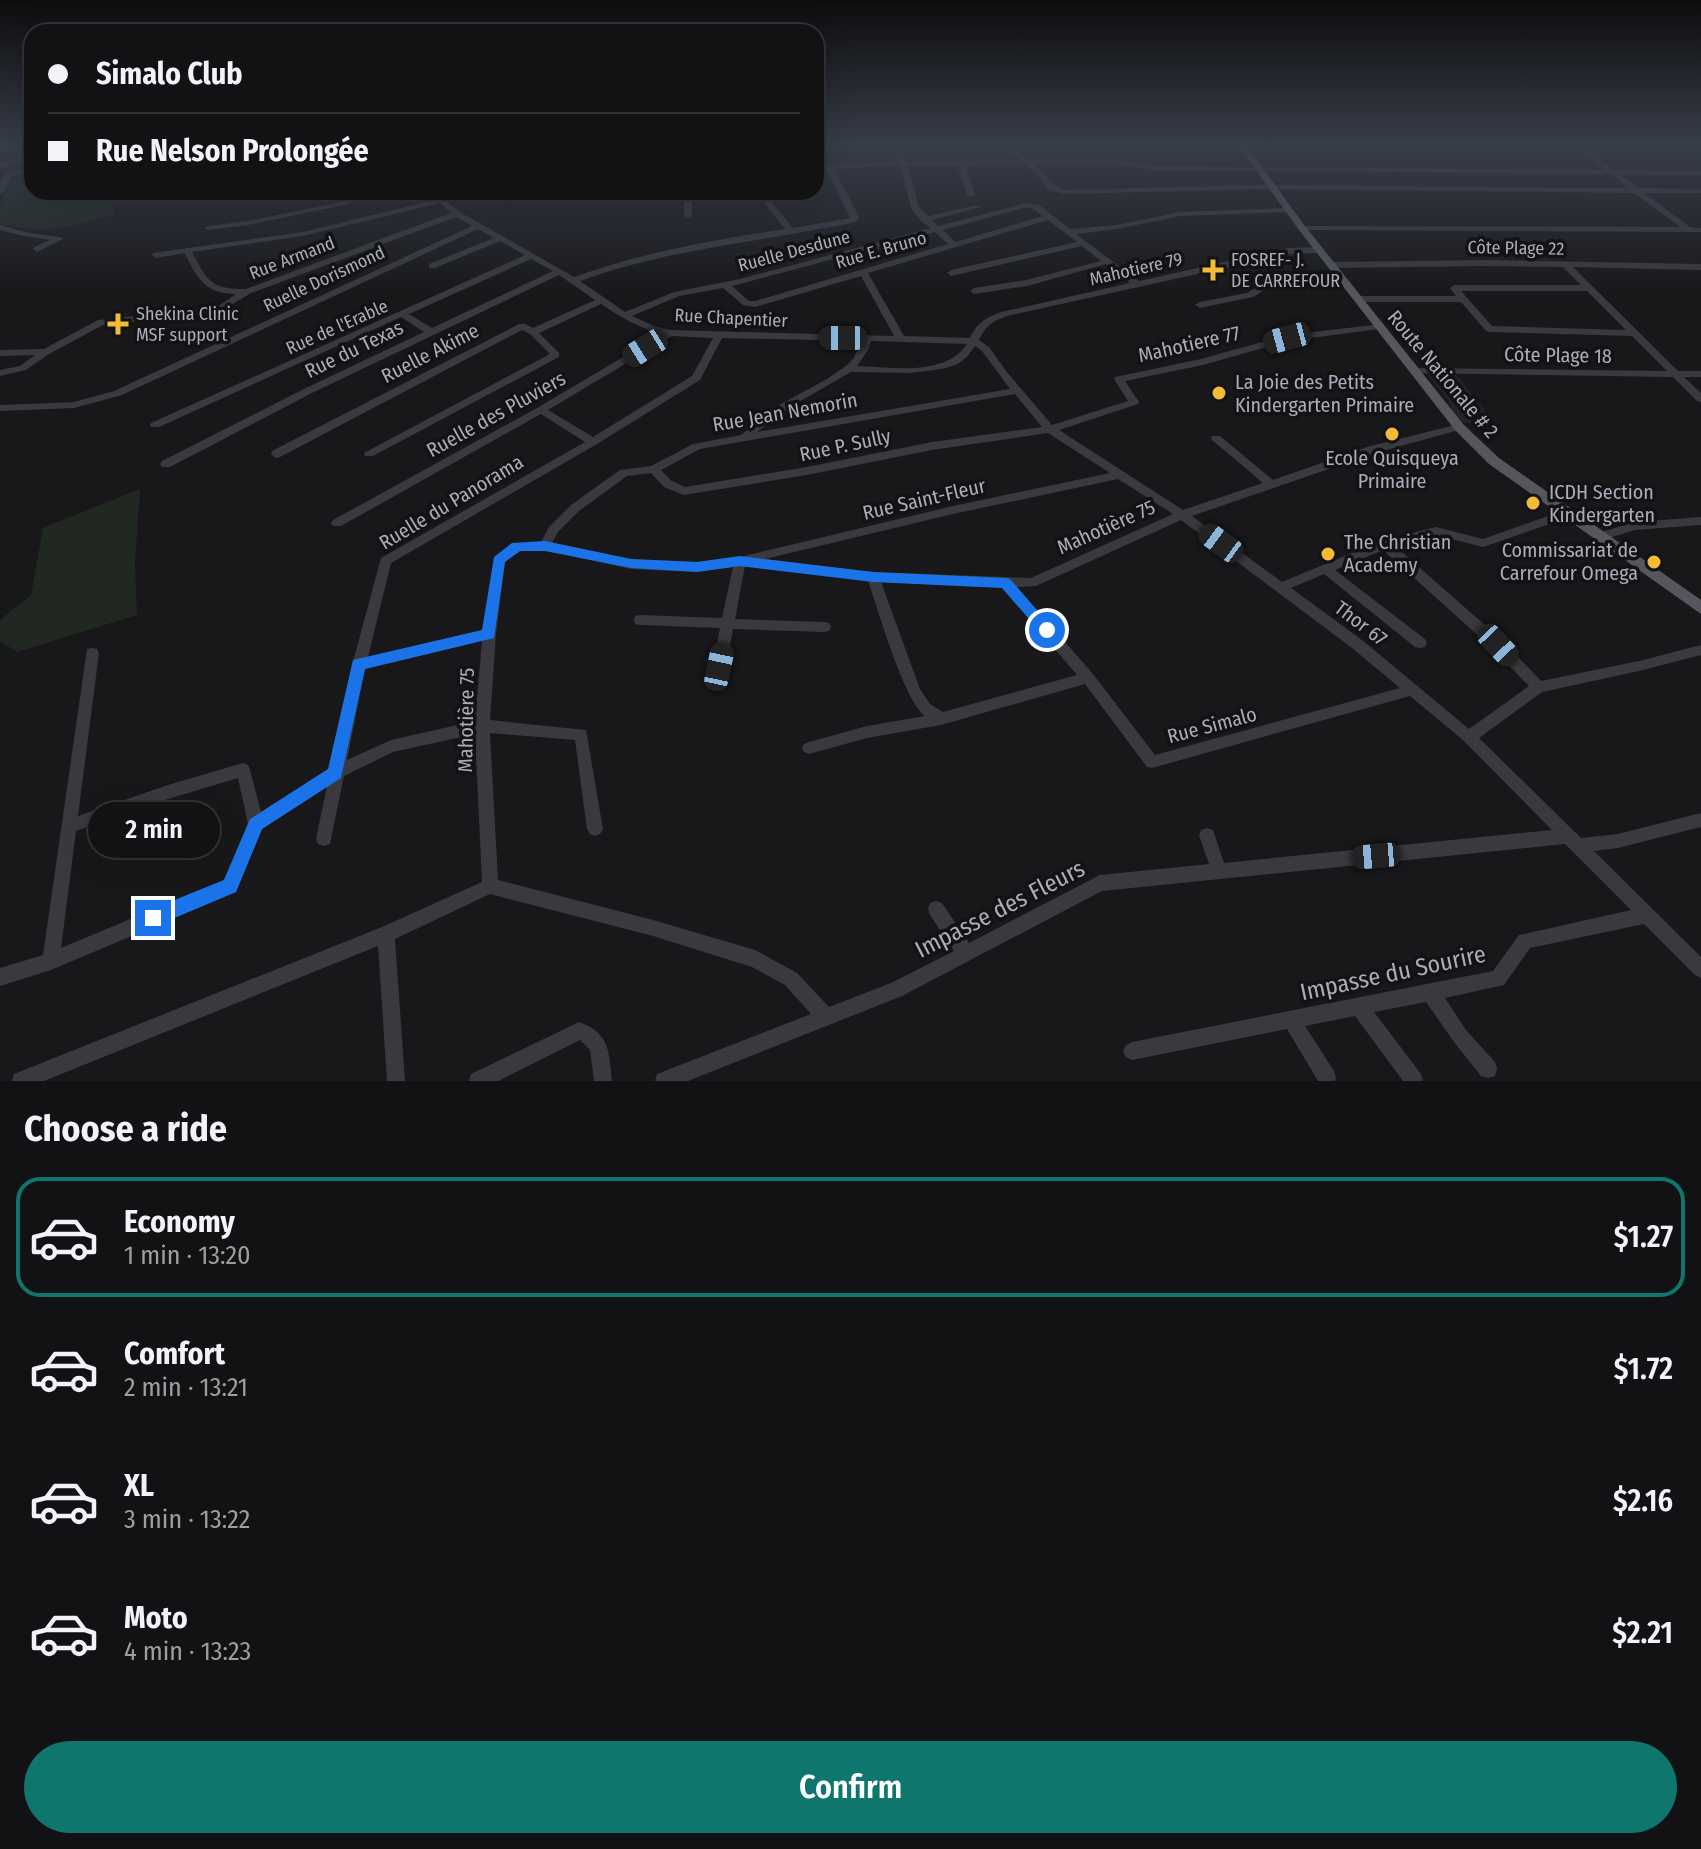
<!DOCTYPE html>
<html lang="en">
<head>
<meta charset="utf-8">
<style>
	:root { --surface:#121214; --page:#1b1b1d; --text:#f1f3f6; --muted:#9c9ea0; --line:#313234; --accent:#0f766e }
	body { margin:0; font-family:"Fira Sans Condensed",sans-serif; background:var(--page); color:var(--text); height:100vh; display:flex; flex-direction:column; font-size:30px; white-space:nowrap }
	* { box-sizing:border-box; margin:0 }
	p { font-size:26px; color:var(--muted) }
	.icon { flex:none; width:44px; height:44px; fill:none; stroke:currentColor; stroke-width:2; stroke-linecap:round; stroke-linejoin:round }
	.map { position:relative; height:1081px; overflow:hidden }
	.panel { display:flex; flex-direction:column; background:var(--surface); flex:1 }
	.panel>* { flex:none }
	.banner { position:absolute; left:24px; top:24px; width:800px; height:176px; border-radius:24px; box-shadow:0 8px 32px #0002,0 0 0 2px var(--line); display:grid; align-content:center; height:176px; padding:0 24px; background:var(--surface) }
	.end { position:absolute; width:36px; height:36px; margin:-18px; border:10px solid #1a73e8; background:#fff; box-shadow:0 0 0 4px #fff }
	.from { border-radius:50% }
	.bubble { position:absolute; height:56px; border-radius:28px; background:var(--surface); box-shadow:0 8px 32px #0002,0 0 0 2px var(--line); font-size:26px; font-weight:600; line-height:56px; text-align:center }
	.car { position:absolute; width:24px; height:48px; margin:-24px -12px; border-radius:10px; box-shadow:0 0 6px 2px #0007; background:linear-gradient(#222 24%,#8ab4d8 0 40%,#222 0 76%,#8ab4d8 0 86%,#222 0) }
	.banner b { display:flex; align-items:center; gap:28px; height:76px; font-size:30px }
	.banner b+b { border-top:2px solid var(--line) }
	.banner i { width:20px; height:20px; background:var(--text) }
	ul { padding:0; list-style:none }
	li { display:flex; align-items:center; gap:24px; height:120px; margin:0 16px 12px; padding:0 8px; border:4px solid transparent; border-radius:24px }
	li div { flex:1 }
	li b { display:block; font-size:30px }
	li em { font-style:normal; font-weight:600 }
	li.selected { border-color:var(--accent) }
	li>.icon { width:72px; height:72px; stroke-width:1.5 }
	h2 { padding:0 24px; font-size:36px; line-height:96px }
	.primary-button { display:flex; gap:16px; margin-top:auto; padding:16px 24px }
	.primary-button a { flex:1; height:92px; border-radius:48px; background:var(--accent); color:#fff; font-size:32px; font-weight:600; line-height:92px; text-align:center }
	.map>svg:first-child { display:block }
</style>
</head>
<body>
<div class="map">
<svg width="1701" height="1081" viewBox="0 0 1701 1081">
	<rect width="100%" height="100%" fill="#18181a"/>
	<polygon fill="#242427" points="1427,374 1456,374 1496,425 1456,422 1449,402"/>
	<g fill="#202821">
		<path d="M 29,172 L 32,172 L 32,192 L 127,192 L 112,204 L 115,213 C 76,226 40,236 0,223 L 0,208 L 9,181 Z"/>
		<polygon points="140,489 135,563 137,615 17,652 0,641 0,620 31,595 43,528"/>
	</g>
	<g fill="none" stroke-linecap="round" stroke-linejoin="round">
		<g fill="#39393f" fill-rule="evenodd">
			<path d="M 895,145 L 901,145 L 906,161 L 1020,160 L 1003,145 L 1011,145 L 1029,160 L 1115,159 L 1153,166 L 1605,170 L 1573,145 L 1581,145 L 1614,170 L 1701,171 L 1701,175 L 1620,175 L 1638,188 L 1701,189 L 1701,193 L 1644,193 L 1690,227 L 1701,228 L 1701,232 L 1302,230 L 1299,230 L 1299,226 L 1680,227 L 1634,193 L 1259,189 L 1064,194 L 1049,190 L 1037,175 L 1025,164 L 965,165 L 975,195 L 971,197 L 967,195 L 957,165 L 907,165 L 919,207 L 928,216 L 977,205 L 981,207 L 932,220 L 938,226 L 1027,203 L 1039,205 L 1070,229 L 1117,225 L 1180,212 L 1291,208 L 1292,210 L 1288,212 L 1180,216 L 1117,229 L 1076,234 L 1139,281 L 1288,248 L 1320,247 L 1324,250 L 1320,253 L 1288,254 L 1007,316 C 993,321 985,326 979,340 L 989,347 L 1006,371 L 1052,425 L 1128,401 L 1114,379 L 1115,377 L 1201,359 L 1287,335 L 1382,324 L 1382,328 L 1379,329 L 1288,341 L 1203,365 L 1125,381 L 1139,402 L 1138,404 L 1059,430 L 1183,510 L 1263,483 L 1212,440 L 1211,438 L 1212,436 L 1220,436 L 1273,480 L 1367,447 L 1459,424 L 1463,425 L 1464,427 L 1463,429 L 1375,453 L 1192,516 L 1282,582 L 1381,541 L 1436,527 L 1483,539 L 1562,511 L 1570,511 L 1572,514 L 1570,517 L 1483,547 L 1436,535 L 1395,546 L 1503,641 L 1541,681 L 1639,661 L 1701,645 L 1701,655 L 1639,671 L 1542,692 L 1479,738 L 1581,838 L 1618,834 L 1701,813 L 1701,827 L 1618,848 L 1594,851 L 1701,957 L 1701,978 L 1695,975 L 1644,924 L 1530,948 L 1504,985 L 1445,998 L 1466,1030 L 1495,1062 L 1497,1069 L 1495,1076 L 1488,1078 L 1481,1076 L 1454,1042 L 1426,1002 L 1374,1012 L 1421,1074 L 1423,1081 L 1403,1081 L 1355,1016 L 1305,1026 L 1334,1071 L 1336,1078 L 1335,1081 L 1318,1081 L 1287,1029 L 1132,1060 L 1126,1057 L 1123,1051 L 1126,1045 L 1132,1042 L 1493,971 L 1519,935 L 1631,910 L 1565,844 L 1102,891 L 902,996 L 688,1081 L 655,1081 L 657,1074 L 811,1014 L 785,985 L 752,967 L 653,936 L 490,894 L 395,939 L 405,1081 L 387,1081 L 378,946 L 44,1081 L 12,1081 L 14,1074 L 382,927 L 482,882 L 475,734 L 393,752 L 344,776 L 330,844 L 324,846 L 318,844 L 316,839 L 327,786 L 262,829 L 236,892 L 51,970 L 0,986 L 0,968 L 43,955 L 87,649 L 92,648 L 97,649 L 99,653 L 78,816 L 168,785 L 243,763 L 248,765 L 250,770 L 261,812 L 331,768 L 352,665 L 381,558 L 585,442 L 541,414 L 341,526 L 333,526 L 331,523 L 333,520 L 537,408 L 662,334 C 639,328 620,317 601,304 L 539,333 L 559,353 L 559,357 L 373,456 L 365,456 L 364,453 L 550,354 L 530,334 L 522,330 L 280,457 L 276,458 L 271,454 L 272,451 L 519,324 L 525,324 L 533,328 L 595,300 L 559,275 L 314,392 L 170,467 L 162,467 L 160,464 L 162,461 L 306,388 L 424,332 L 401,317 L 159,427 L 151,427 L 150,425 L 151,423 L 525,255 L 500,241 L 435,268 L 429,268 L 429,264 L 494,238 L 478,229 L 122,395 L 74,408 L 0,411 L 0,405 L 74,402 L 114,391 L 472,226 L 456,217 L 251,293 L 219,312 L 103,325 L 49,354 L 26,370 L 0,376 L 0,370 L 20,366 L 35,355 L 0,356 L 0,350 L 44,349 L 98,320 L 217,307 L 236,294 C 206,294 197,279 185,253 L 156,258 L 152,255 L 153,253 L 303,232 L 434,200 L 427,192 L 436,192 L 440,196 L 458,192 L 473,192 L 445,200 L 460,212 L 574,277 C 643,252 713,240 785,229 L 766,205 L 761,192 L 769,192 L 774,205 L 793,228 L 850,218 L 827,170 L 816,170 L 816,166 L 899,161 ZM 1115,163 L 1153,170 L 1611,174 L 1628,188 L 1259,185 L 1065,190 L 1055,186 L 1034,164 ZM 900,165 L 911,208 L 921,221 L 931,228 L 740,279 L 674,292 L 625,312 L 580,281 C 671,248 762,242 856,222 L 859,217 L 834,169 ZM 440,203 L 451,213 L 246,289 C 211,289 208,282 192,252 L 303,236 ZM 1027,207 L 1033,209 L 1043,216 L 955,242 L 943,230 ZM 1048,220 L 1077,242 L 951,270 L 947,273 L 951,276 L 1082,246 L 1101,261 L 1026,280 L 974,288 L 970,291 L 974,294 L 1027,286 L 1106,264 L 1130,283 L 1001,312 C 985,318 977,323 970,338 L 904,336 L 868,273 ZM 935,232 L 948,244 L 755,301 L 749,301 L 732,286 ZM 531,259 L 553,271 L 432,328 L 409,314 ZM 861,276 L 894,336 L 670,330 L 654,326 L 632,316 L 679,296 L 723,288 L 743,305 L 755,307 ZM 672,336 L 713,338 L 692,376 L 593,437 L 548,410 ZM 722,338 L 861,341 L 854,358 L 846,366 L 827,379 L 781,404 L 741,435 L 693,444 L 651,466 L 620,470 L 571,505 L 549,527 L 541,542 L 513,544 L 495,557 L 483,630 L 368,657 L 391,563 L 597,444 L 700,380 ZM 871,341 L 967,344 C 945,377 892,367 857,366 L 868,350 ZM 975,346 L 982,351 L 1010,389 L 757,432 L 795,404 L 851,372 L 910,373 L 942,369 L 958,364 L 967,357 ZM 1015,394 L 1042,427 L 932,442 L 807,467 L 685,487 L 672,481 L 661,470 L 700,449 ZM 1048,433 L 1110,473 L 953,506 L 740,557 L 697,562 L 631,559 L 552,543 L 558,532 L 579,511 L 627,476 L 651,473 L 664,487 L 684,495 L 807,475 L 932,450 ZM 1118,479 L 1173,514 L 1031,578 L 873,572 L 765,559 L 953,514 ZM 1181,520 L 1352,648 L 1400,688 L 1155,755 L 1093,674 L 1017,587 L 1036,586 ZM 545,550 L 631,569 L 697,572 L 733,567 L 722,618 L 640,615 L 635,616 L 634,620 L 635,624 L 640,625 L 720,628 L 712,667 L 714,671 L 719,673 L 724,671 L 726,667 L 733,629 L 824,632 L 829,631 L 831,627 L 829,623 L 824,622 L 735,619 L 745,566 L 868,581 C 878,609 904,701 925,716 L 867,726 L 809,742 L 804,744 L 802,748 L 804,752 L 809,754 L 867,738 L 941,725 L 1085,684 L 1147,767 L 1152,768 L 1410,696 L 1464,741 L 1552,830 L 1224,863 L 1213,830 L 1207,828 L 1201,830 L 1199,835 L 1209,864 L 1100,875 L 969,943 L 942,903 L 936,901 L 930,903 L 928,909 L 930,915 L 954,951 L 891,983 L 829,1007 L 797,973 L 755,950 L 653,920 L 498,880 L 490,733 L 575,740 L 587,829 L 590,834 L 595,836 L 600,834 L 603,829 L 586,730 L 490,720 L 496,634 L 505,562 L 520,551 ZM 1383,550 L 1493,649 L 1529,686 L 1469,729 L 1362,640 L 1291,588 L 1324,574 L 1415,647 L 1420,648 L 1425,647 L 1427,643 L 1425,639 L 1335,570 ZM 881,582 L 1002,587 L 1077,675 L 943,712 L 930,704 L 920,689 ZM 482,641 L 475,721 L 391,740 L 347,760 L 365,669 ZM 238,778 L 248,824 L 224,880 L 61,948 L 76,831 L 168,799 Z"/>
			<polygon points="0,148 32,151 32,158 0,169 0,164 26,155 0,152"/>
			<polygon points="32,168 32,172 11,177 4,192 0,194 0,184 5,173"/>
			<polygon points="390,192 406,192 248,225 208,230 204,228 208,226 248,221"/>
			<polygon points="552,192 560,192 563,196 585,192 603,192 563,200 555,199"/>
			<polygon points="684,192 692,192 692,216 688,218 684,216"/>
			<polygon points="0,225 25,232 59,237 63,239 37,252 33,249 34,247 50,240 24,236 0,230"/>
			<path d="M 1483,260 L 1701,264 L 1701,270 L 1573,267 L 1678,371 L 1701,371 L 1701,377 L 1684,377 L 1701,393 L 1701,402 L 1697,401 L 1673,377 L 1410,373 L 1410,369 L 1414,368 L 1667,371 L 1632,336 L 1489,332 L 1486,331 L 1461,302 L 1358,302 L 1353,299 L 1358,296 L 1456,296 L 1450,288 L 1454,285 L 1581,285 L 1563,267 L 1483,266 L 1331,268 L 1327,265 L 1331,262 ZM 1461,291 L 1587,291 L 1626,330 L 1492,326 Z"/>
			<polygon points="1343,278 1347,281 1346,283 1266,289 1253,297 1200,308 1195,305 1200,302 1247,293 1264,283"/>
			<polygon points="1701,517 1701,525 1635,530 1599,541 1593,537 1595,534 1635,522"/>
			<path d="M 579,1022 C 610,1033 609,1052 612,1081 L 594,1081 L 590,1050 L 580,1040 L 498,1081 L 469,1081 L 471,1074 Z"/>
		</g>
		<polygon fill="#55565e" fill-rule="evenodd" points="1238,145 1246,145 1305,226 1463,424 1499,458 1701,600 1701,614 1489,464 1455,430 1299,230"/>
	</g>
	<linearGradient id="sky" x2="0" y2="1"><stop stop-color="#0d0d0e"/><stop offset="0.49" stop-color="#373d49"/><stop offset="1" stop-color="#373d49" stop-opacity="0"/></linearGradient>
	<rect width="1701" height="296" fill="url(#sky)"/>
	<polygon fill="#1a73e8" points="545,541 631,559 697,562 740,556 873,572 1006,578 1010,579 1054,630 1052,634 1042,634 1002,588 873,582 740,566 697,572 631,568 545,551 520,551 505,562 494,638 365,669 341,778 262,829 236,892 153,927 147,924 144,918 147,911 224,880 250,819 328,769 353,660 482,630 494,557 512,543"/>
	<g fill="#f4bb36" stroke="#131315" stroke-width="3">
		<path d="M1209 258h8v8h8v8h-8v8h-8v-8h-8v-8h8z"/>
		<path d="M114 312h8v8h8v8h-8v8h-8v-8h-8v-8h8z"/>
		<circle cx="1219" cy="393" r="8"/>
		<circle cx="1392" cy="434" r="8"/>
		<circle cx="1533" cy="503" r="8"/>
		<circle cx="1328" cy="554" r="8"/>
		<circle cx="1654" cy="562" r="8"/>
	</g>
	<g text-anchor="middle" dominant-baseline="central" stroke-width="7" stroke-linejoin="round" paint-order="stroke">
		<g font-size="18" fill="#aaaeba" stroke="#131315">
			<text transform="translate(1516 248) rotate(1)">Côte Plage 22</text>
			<text transform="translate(881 250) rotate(-16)">Rue E. Bruno</text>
			<text transform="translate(794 251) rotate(-15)">Ruelle Desdune</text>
			<text transform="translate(292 258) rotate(-21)">Rue Armand</text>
			<text transform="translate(1136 269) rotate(-13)">Mahotiere 79</text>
			<text transform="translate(324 279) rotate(-25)">Ruelle Dorismond</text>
			<text transform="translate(731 318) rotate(3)">Rue Chapentier</text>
			<text transform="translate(337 327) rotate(-24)">Rue de l'Erable</text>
		</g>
		<g font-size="18" fill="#aaaeba" stroke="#131315" text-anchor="start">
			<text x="1231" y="260">FOSREF- J.<tspan x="1231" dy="21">DE CARREFOUR</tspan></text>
			<text x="136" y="314">Shekina Clinic<tspan x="136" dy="21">MSF support</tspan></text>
		</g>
		<g font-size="20" fill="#aaaeba" stroke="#131315">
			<text transform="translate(1189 344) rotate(-13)">Mahotiere 77</text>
			<text transform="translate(354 349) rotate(-26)">Rue du Texas</text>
			<text transform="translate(430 353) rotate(-27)">Ruelle Akime</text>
			<text transform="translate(1558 355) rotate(1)">Côte Plage 18</text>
			<text transform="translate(1443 374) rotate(50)">Route Nationale # 2</text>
			<text transform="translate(785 412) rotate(-10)">Rue Jean Nemorin</text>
			<text transform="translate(496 414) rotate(-29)">Ruelle des Pluviers</text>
			<text transform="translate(845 445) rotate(-12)">Rue P. Sully</text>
			<text transform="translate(924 499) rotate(-13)">Rue Saint-Fleur</text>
			<text transform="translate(451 502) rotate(-31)">Ruelle du Panorama</text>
			<text transform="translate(1106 527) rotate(-24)">Mahotière 75</text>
			<text transform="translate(1361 623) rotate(37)">Thor 67</text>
			<text transform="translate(466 720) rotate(-89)">Mahotière 75</text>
			<text transform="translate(1212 725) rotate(-15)">Rue Simalo</text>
		</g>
		<g font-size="20" fill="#aaaeba" stroke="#131315" text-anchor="start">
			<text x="1235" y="382">La Joie des Petits<tspan x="1235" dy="23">Kindergarten Primaire</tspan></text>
			<text x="1392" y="458" text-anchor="middle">Ecole Quisqueya<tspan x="1392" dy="23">Primaire</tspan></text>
			<text x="1549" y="492">ICDH Section<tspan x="1549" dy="23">Kindergarten</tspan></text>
			<text x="1344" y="542">The Christian<tspan x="1344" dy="23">Academy</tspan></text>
			<text x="1638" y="550" text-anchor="end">Commissariat de<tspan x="1638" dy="23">Carrefour Omega</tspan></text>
		</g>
		<g font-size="24" fill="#aaaeba" stroke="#131315">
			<text transform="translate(1000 909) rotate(-27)">Impasse des Fleurs</text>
			<text transform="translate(1393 973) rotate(-12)">Impasse du Sourire</text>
		</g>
	</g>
</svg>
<i class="end from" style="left:1047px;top:630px"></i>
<i class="end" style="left:153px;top:918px"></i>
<div class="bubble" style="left:88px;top:802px;width:132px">2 min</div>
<i class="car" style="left:843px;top:338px;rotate:270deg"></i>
<i class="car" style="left:1287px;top:338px;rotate:255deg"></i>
<i class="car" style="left:645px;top:348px;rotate:238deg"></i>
<i class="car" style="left:1221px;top:543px;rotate:306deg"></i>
<i class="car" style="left:1498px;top:645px;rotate:137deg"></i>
<i class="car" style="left:719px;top:667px;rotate:12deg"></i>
<i class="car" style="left:1376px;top:856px;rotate:265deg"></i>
<div class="banner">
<b><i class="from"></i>Simalo Club</b>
<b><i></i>Rue Nelson Prolongée</b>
</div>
</div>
<section class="panel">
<h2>Choose a ride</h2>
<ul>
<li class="selected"><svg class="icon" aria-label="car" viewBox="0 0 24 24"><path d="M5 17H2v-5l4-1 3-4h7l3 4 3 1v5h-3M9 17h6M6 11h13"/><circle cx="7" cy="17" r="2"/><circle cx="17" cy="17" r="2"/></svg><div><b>Economy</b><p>1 min · 13:20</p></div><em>$1.27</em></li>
<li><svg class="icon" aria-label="car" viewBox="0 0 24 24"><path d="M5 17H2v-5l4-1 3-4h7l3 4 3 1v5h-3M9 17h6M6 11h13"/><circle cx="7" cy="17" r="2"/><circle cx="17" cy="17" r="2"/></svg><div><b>Comfort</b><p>2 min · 13:21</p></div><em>$1.72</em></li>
<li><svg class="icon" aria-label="car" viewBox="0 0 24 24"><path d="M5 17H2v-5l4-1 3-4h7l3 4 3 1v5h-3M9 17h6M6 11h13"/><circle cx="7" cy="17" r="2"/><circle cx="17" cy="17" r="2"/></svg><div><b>XL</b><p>3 min · 13:22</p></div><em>$2.16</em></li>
<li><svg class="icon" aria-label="car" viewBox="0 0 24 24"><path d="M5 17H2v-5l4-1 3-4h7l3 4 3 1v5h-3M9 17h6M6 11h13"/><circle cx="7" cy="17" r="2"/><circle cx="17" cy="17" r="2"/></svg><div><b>Moto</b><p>4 min · 13:23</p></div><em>$2.21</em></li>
</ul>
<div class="primary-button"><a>Confirm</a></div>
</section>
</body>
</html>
